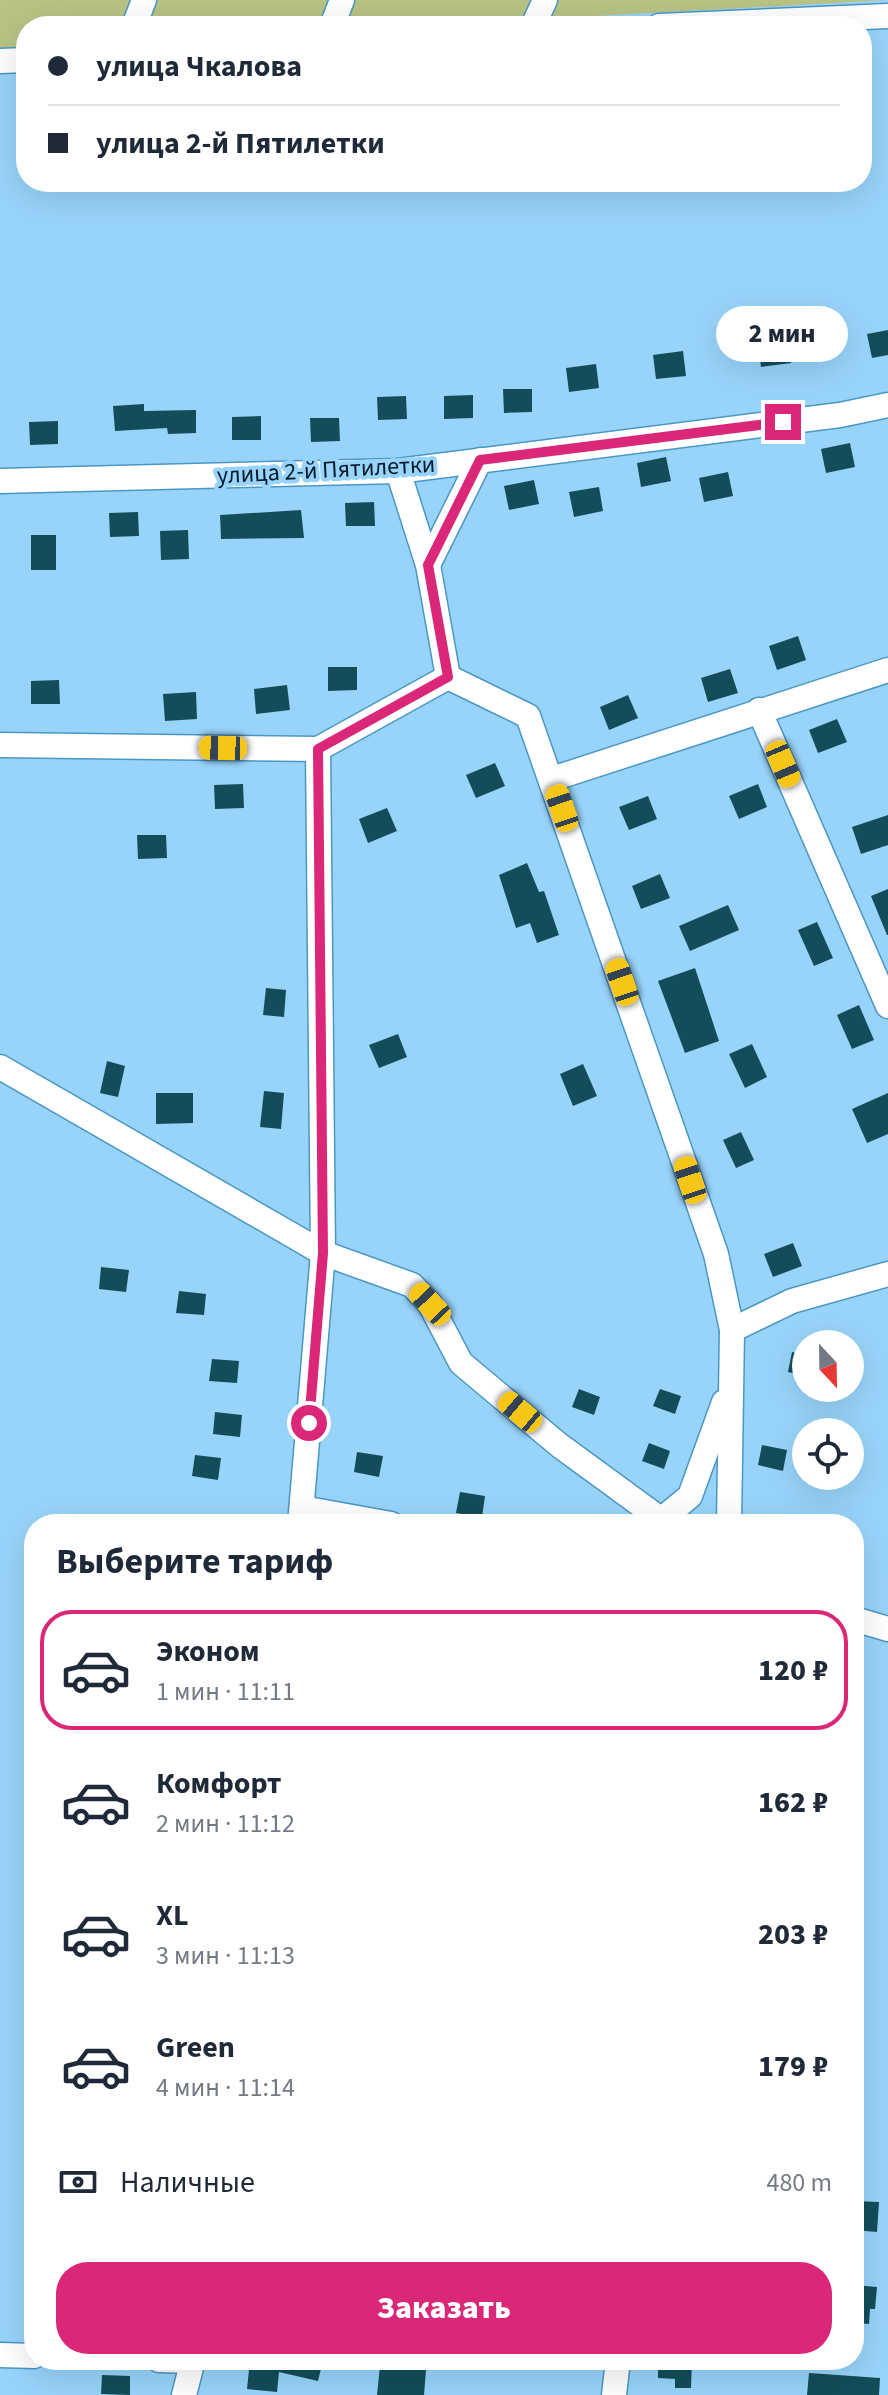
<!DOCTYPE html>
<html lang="ru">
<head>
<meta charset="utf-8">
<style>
	:root { --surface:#fff; --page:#f2f2f3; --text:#1f2937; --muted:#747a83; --line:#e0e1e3; --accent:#db2777 }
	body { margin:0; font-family:"Source Sans 3",sans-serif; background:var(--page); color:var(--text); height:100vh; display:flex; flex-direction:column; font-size:30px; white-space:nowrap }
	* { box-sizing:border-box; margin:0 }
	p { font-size:26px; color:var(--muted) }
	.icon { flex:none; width:44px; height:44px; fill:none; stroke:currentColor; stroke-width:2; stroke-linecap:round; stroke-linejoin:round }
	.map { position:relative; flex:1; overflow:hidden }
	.sheet { position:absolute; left:24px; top:1514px; width:840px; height:856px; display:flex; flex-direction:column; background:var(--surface); border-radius:32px; box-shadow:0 8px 32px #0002 }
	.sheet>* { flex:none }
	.banner { position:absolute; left:16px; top:16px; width:856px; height:176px; border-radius:32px; box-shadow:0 8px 32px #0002; display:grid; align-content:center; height:176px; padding:0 32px; background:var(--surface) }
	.needle { width:52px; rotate:158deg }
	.tools { position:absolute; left:792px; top:1330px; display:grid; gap:16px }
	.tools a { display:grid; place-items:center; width:72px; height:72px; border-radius:50%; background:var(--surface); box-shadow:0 8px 32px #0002; font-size:40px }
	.end { position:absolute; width:36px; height:36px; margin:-18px; border:10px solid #db2777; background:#fff; box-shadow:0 0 0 4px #fff }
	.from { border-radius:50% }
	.bubble { position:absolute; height:56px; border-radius:28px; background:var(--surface); box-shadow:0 8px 32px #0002; font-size:26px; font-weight:800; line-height:56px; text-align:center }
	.car { position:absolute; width:24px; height:48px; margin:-24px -12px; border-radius:10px; box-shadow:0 0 6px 2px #0007; background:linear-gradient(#f5c518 24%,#345 0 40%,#f5c518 0 76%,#345 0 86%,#f5c518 0) }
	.banner b { display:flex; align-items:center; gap:28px; height:76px; font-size:30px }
	.banner b+b { border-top:2px solid var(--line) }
	.banner i { width:20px; height:20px; background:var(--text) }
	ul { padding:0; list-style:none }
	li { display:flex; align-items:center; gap:24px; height:120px; margin:0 16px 12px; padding:0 16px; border:4px solid transparent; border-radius:32px }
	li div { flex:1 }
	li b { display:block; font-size:30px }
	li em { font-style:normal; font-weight:800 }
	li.current { border-color:var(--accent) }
	li>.icon { width:72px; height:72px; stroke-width:1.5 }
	h2 { padding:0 32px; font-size:36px; line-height:96px }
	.pay { display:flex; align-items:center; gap:20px; height:88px; padding:0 32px; font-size:30px }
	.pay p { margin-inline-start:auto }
	.primary-button { display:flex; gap:16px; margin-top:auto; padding:16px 32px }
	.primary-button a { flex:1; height:92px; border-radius:32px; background:var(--accent); color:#fff; font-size:32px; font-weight:800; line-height:92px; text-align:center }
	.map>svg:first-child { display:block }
</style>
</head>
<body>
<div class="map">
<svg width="888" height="2395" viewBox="0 0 888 2395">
	<rect width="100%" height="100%" fill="#98d4fa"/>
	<polygon fill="#b8c385" points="0,0 888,0 413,26 26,26 26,47 0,48"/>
	<g fill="#134d5a">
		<polygon points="843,320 846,344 816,348 814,324"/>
		<polygon points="888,330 888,355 872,358 867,334"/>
		<polygon points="788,339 791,363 761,367 758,343"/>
		<polygon points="683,351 686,376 656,379 653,355"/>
		<polygon points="596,364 599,388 569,392 566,368"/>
		<polygon points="503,389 532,389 532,412 504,413"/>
		<polygon points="473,395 473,418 444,419 444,396"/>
		<polygon points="406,396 407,419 378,420 377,397"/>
		<polygon points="144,404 144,411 196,410 196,433 168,434 167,428 115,431 113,406"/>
		<polygon points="261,416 261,440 232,440 232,417"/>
		<polygon points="310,418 339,418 340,441 311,442"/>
		<polygon points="58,421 58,444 30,445 29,422"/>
		<polygon points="850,443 855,467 826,473 821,449"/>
		<polygon points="666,457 671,481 641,487 637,463"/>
		<polygon points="728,472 733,496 704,502 699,478"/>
		<polygon points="534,480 539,504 509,510 504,486"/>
		<polygon points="599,487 603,511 574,517 569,492"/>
		<polygon points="374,502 375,526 346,526 345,503"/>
		<polygon points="301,510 304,538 221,539 220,515"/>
		<polygon points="138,512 139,536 110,537 109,513"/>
		<polygon points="188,530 189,559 161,560 160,531"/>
		<rect x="31" y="535" width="25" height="35"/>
		<polygon points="798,636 806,660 777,670 769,646"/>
		<polygon points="328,667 357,667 357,690 328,691"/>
		<polygon points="730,669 738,693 708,702 701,678"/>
		<polygon points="59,680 60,704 31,704 31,681"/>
		<polygon points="287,685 290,710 256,714 254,689"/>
		<polygon points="196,692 197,719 165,721 163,694"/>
		<polygon points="628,695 638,718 609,730 600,707"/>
		<polygon points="837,719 847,742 818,753 809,730"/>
		<polygon points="495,763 505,786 476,798 466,775"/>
		<polygon points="243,784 244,808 215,809 214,785"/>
		<polygon points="758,784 767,807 739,819 729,796"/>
		<polygon points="648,796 657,819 629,830 619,807"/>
		<polygon points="387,808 397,831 368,843 359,819"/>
		<polygon points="888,815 888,845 861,854 852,827"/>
		<polygon points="137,835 166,835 167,858 138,859"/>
		<polygon points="527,863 539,892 544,891 559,935 537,943 530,923 516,928 499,875"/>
		<polygon points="660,874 670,898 641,909 632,886"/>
		<polygon points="888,889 888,935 887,935 871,896"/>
		<polygon points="728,905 739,930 690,951 679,926"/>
		<polygon points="817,922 833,958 814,966 798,930"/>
		<polygon points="695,968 719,1041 685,1053 658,981"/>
		<polygon points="266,988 286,990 284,1017 263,1015"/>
		<polygon points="859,1005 874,1040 852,1049 837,1015"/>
		<polygon points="398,1034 407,1057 379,1068 369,1045"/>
		<polygon points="752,1044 767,1077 745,1088 729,1054"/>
		<polygon points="107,1061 125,1066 118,1097 100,1093"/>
		<polygon points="583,1064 597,1096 573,1106 560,1074"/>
		<polygon points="264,1091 284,1093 281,1129 260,1127"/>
		<polygon points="156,1093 193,1093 193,1123 156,1124"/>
		<polygon points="888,1093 888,1134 867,1143 852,1109"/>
		<polygon points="741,1132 754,1160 736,1168 723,1140"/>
		<polygon points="793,1243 802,1266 773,1277 764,1254"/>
		<polygon points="101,1267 129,1270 126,1292 99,1289"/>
		<polygon points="179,1291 206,1294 204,1315 176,1313"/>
		<polygon points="792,1352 806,1355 806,1376 788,1372"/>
		<polygon points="212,1359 239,1361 237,1383 209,1381"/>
		<polygon points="579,1389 600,1397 594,1415 572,1407"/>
		<polygon points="660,1389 681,1396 675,1414 653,1406"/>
		<polygon points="215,1412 242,1415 240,1437 213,1434"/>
		<polygon points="649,1443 670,1451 664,1469 642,1461"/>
		<polygon points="762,1445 787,1450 783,1471 758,1465"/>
		<polygon points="357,1452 383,1456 379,1477 354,1472"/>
		<polygon points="195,1455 221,1458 218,1480 192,1476"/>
		<polygon points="460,1492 485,1496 482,1517 456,1513"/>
		<polygon points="854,2201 879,2202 877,2232 854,2230"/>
		<polygon points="854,2285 877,2287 875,2309 870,2309 869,2324 854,2323"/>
		<polygon points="250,2360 323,2360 318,2381 279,2372 277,2392 247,2389"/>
		<polygon points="658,2360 692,2360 691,2388 675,2388 675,2379 658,2378"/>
		<polygon points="380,2366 426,2370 424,2395 377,2395"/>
		<polygon points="809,2373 880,2378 879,2395 807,2395"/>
		<polygon points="102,2375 130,2376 130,2395 101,2394"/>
	</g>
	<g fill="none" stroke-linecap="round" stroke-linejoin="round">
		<defs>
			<g id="minor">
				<polyline points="134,26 144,0"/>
				<polyline points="332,26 342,0"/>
				<polyline points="533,26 545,0"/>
				<polyline points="659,26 888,16"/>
				<polyline points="0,61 26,60"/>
				<polyline points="398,471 428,565 448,677"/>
				<polyline points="0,481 398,471 840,415 888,405"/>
				<polyline points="428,565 480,460"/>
				<polyline points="759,710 888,1006"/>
				<polyline points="0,745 318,749 448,677 528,716 716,1254 732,1330 729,1524"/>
				<polyline points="552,779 888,670"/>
				<polyline points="0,1067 323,1253 412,1285 430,1304 461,1363 559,1445 667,1524"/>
				<polyline points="732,1330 792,1301 888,1274"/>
				<polyline points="302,1508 391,1524"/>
				<polyline points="661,1520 690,1496 724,1402"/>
				<polyline points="300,1524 323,1253 318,749"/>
				<polyline points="854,1619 888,1629"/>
				<polyline points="0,2355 34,2356"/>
				<polyline points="159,2360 193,2361"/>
				<polyline points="184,2395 193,2360"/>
				<polyline points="614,2395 618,2360"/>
			</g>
		</defs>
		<use href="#minor" stroke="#4a97c4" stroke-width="27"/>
		<use href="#minor" stroke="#fff" stroke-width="24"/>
	</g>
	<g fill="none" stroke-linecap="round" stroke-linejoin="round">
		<polyline stroke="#db2777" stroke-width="10" points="309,1423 323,1253 318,749 448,677 428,565 480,460 783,422"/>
	</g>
	<g text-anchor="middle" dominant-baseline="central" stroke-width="8" stroke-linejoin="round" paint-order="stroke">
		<g font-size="24" fill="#001a2b" stroke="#98d4fa">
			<text transform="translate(326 470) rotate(-3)">улица 2-й Пятилетки</text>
		</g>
	</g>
</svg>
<div class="tools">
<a><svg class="needle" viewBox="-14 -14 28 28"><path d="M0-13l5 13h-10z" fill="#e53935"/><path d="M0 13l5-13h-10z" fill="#747a83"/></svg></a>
<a><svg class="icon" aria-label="locate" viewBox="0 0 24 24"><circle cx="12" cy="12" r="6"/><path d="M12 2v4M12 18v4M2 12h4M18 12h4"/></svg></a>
</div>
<i class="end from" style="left:309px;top:1423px"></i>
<i class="end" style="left:783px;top:422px"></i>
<div class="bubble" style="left:716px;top:306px;width:132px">2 мин</div>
<i class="car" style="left:223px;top:748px;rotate:271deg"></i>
<i class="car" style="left:783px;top:764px;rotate:157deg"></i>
<i class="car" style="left:562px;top:808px;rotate:341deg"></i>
<i class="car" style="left:622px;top:982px;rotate:341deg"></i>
<i class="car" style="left:690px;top:1180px;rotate:342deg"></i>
<i class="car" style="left:430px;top:1304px;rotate:317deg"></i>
<i class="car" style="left:520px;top:1412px;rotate:310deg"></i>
<div class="banner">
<b><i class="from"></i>улица Чкалова</b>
<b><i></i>улица 2-й Пятилетки</b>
</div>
<section class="sheet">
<h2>Выберите тариф</h2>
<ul>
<li class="current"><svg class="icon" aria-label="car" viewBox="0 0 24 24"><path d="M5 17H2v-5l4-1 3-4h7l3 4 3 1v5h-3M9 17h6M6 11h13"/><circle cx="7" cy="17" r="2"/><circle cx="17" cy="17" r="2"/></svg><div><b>Эконом</b><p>1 мин · 11:11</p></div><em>120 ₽</em></li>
<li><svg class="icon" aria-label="car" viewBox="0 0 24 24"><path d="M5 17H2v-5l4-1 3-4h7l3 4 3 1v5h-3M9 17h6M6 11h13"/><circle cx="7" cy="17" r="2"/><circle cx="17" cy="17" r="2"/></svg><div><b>Комфорт</b><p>2 мин · 11:12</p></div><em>162 ₽</em></li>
<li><svg class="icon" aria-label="car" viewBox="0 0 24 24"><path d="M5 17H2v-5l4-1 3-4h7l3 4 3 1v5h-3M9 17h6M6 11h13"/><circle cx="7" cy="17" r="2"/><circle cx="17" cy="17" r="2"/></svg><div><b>XL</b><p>3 мин · 11:13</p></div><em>203 ₽</em></li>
<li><svg class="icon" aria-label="car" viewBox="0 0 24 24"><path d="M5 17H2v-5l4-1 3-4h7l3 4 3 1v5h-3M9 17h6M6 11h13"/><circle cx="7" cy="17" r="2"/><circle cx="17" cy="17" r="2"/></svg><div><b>Green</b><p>4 мин · 11:14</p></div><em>179 ₽</em></li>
</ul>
<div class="pay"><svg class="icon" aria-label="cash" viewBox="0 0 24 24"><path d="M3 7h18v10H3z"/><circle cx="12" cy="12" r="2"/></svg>Наличные<p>480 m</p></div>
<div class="primary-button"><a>Заказать</a></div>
</section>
</div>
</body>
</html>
